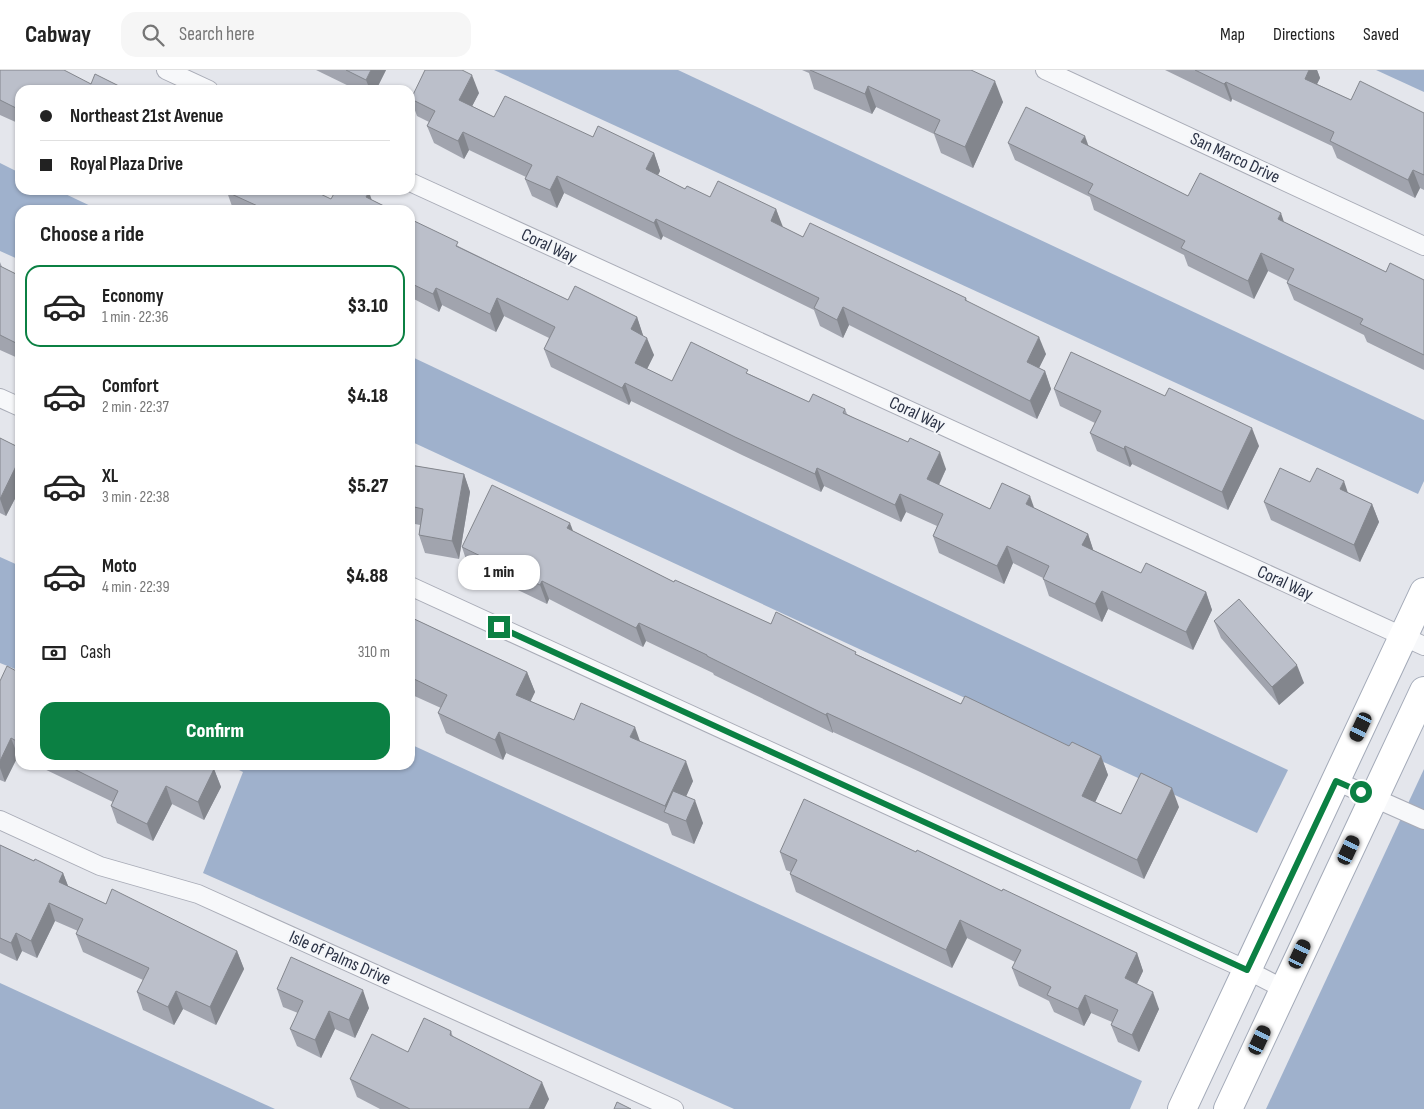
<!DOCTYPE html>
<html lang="en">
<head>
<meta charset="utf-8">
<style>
	:root { --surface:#fff; --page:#f6f6f6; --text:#222; --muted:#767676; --line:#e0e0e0; --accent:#0b8043 }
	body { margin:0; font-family:"Sofia Sans Condensed",sans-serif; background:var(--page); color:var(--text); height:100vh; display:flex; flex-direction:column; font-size:19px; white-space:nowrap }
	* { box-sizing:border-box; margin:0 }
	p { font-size:16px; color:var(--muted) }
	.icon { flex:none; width:28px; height:28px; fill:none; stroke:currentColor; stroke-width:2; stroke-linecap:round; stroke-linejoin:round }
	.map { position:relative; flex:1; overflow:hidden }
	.panel { position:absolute; left:15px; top:135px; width:400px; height:565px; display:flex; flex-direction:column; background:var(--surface); border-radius:15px; box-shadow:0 1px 4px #0004 }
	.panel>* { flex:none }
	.banner { position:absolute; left:15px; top:15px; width:400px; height:110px; border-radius:15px; box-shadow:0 1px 4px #0004; display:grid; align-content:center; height:110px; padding:0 25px; background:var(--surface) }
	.end { position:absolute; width:22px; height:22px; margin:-11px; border:6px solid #0b8043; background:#fff; box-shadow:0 0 0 2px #fff }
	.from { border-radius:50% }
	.bubble { position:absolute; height:35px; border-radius:15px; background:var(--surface); box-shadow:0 1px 4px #0004; font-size:16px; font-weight:800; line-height:35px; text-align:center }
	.car { position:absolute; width:15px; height:30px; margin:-15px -8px; border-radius:6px; box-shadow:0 0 4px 1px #0007; background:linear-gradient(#222 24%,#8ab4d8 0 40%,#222 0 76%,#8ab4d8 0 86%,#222 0) }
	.banner b { display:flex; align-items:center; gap:18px; height:48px; font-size:19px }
	.banner b+b { border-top:1px solid var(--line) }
	.banner i { width:12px; height:12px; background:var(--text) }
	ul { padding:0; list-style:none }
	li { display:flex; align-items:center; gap:15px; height:82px; margin:0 10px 8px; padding:0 15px; border:2px solid transparent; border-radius:15px }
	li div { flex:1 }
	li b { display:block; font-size:19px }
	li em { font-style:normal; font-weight:800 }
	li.on { border-color:var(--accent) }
	li>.icon { width:45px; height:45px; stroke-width:1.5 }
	h2 { padding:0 25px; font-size:22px; line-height:60px }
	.pay { display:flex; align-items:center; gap:12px; height:55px; padding:0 25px; font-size:19px }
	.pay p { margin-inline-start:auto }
	.primary-button { display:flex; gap:10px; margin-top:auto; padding:10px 25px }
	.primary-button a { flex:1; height:58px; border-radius:15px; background:var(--accent); color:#fff; font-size:20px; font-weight:800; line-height:58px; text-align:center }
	header { display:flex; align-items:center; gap:30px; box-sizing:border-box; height:70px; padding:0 25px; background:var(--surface); border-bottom:1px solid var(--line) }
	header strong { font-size:24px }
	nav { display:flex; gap:28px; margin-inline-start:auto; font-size:18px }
	.search { width:350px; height:45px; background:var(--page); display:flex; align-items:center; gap:12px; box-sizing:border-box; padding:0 18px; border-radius:15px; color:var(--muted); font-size:19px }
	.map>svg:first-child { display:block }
</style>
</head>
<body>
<header>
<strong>Cabway</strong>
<div class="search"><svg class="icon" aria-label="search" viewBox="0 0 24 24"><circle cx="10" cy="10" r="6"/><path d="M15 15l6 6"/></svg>Search here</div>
<nav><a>Map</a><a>Directions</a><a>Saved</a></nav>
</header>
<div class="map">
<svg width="1424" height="1039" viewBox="0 0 1424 1039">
	<rect width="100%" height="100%" fill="#e4e6ec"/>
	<g fill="#9fb1cc">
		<polygon points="494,0 678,0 1424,350 1424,411 1418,424"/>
		<polygon points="1376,0 1424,0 1424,22"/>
		<polygon points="0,93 20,103 20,120 57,120 99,140 20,140 20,190 0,181"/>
		<polygon points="410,286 1288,700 1257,763 410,371"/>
		<polygon points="0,487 20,496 20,601 0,593"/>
		<polygon points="410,674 1142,1011 1130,1039 734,1039 203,803 243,702 229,695 410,695"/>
		<polygon points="1424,699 1424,1039 1266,1039"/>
		<polygon points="0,913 275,1039 0,1039"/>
	</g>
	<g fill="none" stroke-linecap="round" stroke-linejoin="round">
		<defs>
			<g id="street">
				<polyline points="166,0 209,20"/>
				<polyline points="1045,0 1424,176"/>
				<polyline points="410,112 1424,576"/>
				<polyline points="0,328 20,337"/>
				<polyline points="410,516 1247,900 1284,919"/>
				<polyline points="1336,711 1424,750"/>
				<polyline points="0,750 100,796 198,824 674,1039"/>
			</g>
			<g id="primary">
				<polyline points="1182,1039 1424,522"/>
				<polyline points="1228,1039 1424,621"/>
			</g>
		</defs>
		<use href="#street" stroke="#a9acb7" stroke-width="20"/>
		<use href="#primary" stroke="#a3aab8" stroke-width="30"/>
		<use href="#street" stroke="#f7f8fa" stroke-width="18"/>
		<use href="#primary" stroke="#fff" stroke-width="28"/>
	</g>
	<g fill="#a1a4ae">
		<polygon points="0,0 91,14 127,20 20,20 20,54 0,45"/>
		<polygon points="316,0 386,0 376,20 357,20"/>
		<polygon points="802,0 971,0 1003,32 973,98 941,83 934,64 876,37 872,44 814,19 809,3"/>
		<polygon points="1165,0 1317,0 1320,8 1317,14 1351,30 1424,43 1424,120 1420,118 1415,128 1337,88 1332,76 1232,29 1231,32"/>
		<polygon points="479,23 472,36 494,47 593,67 654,83 660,101 658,105 685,119 710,127 776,139 782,157 803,167 966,228 967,231 1046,284 1039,298 1045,301 1051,319 1037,349 849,255 843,268 820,256 814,240 663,166 661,170 564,123 557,138 532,126 525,109 526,107 469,80 464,89 434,73 427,56 429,52 417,46 411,29"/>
		<polygon points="1008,73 1088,76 1188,126 1284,152 1386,202 1424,210 1424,300 1367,272 1364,265 1294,230 1287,213 1288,211 1268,201 1254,229 1188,196 1184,185 1094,140 1090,127 1015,90"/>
		<polygon points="227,122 331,129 372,130 392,140 234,140 233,139"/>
		<polygon points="410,149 460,177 568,230 637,247 643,266 654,285 647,299 672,311 749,304 809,332 845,339 847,344 946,399 939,415 990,439 1034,438 1088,464 1093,480 1141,503 1206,522 1212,540 1193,580 1108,539 1102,552 1049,526 1043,508 1013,493 1004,514 939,483 933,466 937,456 906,442 901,452 824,416 821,422 742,385 631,331 629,335 551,297 544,279 549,268 504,246 496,262 442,235 439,242 410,227"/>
		<polygon points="0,192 2,197 20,206 20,289 0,280"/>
		<polygon points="1054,319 1259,376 1228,440 1132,394 1130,397 1097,381 1090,363 1095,353 1060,336"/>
		<polygon points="0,368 20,378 20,419 6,446 0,443"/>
		<polygon points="410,395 464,404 470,422 459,489 425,483 419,465 420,455 410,453"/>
		<polygon points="1310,412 1348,423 1372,434 1379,452 1360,492 1271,450 1264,432"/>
		<polygon points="573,461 674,512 771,554 858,585 961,634 1069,676 1101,686 1108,705 1095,732 1121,744 1179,737 1144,809 918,701 833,662 833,663 714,605 713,603 646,571 643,577 549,529 547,534 468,496 462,477"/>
		<polygon points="410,547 527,602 535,622 530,631 574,650 640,671 693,711 686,726 703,753 694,774 672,765 668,754 506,683 503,690 446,663 438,643 441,638 410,624"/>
		<polygon points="1214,551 1304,613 1279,635 1221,568"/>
		<polygon points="20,603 20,687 18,686 5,712 0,710 0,611"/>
		<polygon points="36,695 206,695 214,699 221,717 204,750 172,734 153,771 117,753 111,736 113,732"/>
		<polygon points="0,775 34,791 63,803 68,816 106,834 237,881 244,899 216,955 183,939 174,955 143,940 137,922 143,910 83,882 76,864 78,861 55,851 37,888 22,881 17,891 0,883"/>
		<polygon points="780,782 916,782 1002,821 1137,883 1143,901 1137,914 1159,939 1139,982 1118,972 1111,955 1112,952 1091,943 1084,956 1054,942 1049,931 1019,916 1012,898 1015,892 967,868 952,898 796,822 790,804 791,802 786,800"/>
		<polygon points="277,919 369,938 355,968 335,959 321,988 297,976 290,959 298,943 283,937"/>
		<polygon points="451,961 453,967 549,1029 544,1039 380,1039 357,1027 350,1009"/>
	</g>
	<g fill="#83868d">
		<polygon points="371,0 386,0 376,20 370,20 366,10"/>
		<polygon points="1309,0 1317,0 1320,8 1311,26 1305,9"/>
		<polygon points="472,5 479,23 466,48 459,30"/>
		<polygon points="995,11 1003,32 973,98 965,77"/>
		<polygon points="1226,12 1232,29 1231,32 1224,14"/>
		<polygon points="868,16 876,37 872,44 865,24"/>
		<polygon points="463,62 469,80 464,89 458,71"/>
		<polygon points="1085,66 1091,83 1081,72"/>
		<polygon points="654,83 660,101 652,117 646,99"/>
		<polygon points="1413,100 1420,118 1415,128 1408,110"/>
		<polygon points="557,106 564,123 557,138 550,120"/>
		<polygon points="369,122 375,139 366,127"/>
		<polygon points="776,139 783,157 771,151"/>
		<polygon points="1281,143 1287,161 1278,149"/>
		<polygon points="656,149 663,166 661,170 654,153"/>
		<polygon points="1261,183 1268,201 1254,229 1248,211"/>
		<polygon points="436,218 442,235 439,242 433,224"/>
		<polygon points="497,228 504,246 496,262 490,244"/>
		<polygon points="843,237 849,255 843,268 837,250"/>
		<polygon points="637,247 643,265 637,277 631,259"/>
		<polygon points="1039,267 1046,284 1033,310 1027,292"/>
		<polygon points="647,268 654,285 641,311 635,293"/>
		<polygon points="1045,301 1051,319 1037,349 1030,331"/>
		<polygon points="625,313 631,331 629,335 622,318"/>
		<polygon points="1252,358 1259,376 1228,440 1222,422"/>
		<polygon points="1125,376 1132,394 1130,397 1124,379"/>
		<polygon points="940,382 946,399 933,427 927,409"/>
		<polygon points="20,388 20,419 6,446 0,429"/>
		<polygon points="817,398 824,416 821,422 815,404"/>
		<polygon points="464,404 470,422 459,489 452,471"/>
		<polygon points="1344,411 1350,429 1340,419"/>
		<polygon points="900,424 906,442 901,452 895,435"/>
		<polygon points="1030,426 1036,443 1026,434"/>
		<polygon points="1372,434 1379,452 1360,492 1354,475"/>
		<polygon points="570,453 577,471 567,458"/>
		<polygon points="1088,464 1094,482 1082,475"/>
		<polygon points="1007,476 1013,493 1004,514 997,496"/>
		<polygon points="542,511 549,529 547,534 540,515"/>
		<polygon points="1102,521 1108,539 1102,552 1095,534"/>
		<polygon points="1206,522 1212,540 1193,580 1186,562"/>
		<polygon points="639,553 646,571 643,577 636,558"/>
		<polygon points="1297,595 1304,613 1279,635 1272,617"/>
		<polygon points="527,602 535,622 524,645 516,625"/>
		<polygon points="827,643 833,662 833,663 826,645"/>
		<polygon points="635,657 642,677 630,667"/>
		<polygon points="499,662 506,683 503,690 495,670"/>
		<polygon points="11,668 18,686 5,712 0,698 0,691"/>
		<polygon points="1101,686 1108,705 1089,745 1082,726"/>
		<polygon points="686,691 693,711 677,747 668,744 665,736"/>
		<polygon points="214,699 221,717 204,750 198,732"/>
		<polygon points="166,716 172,734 153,771 147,754"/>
		<polygon points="1172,718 1179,737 1144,809 1137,790"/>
		<polygon points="695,730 703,753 694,774 686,751"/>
		<polygon points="63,803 70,821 59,812"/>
		<polygon points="49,833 55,851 37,888 31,871"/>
		<polygon points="960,850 967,868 952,898 946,880"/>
		<polygon points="16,863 22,881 17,891 11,873"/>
		<polygon points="237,881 244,899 216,955 210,937"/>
		<polygon points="1137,883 1143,901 1131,926 1125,908"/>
		<polygon points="363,920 369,938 355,968 349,950"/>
		<polygon points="176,921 183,939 174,955 168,937"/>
		<polygon points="1153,922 1159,939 1139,982 1132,965"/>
		<polygon points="1085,925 1091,943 1084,956 1078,939"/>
		<polygon points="329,941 335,959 321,988 315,970"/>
		<polygon points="542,1012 549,1029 544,1039 529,1039"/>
	</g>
	<g fill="#bbbfca" stroke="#83868d">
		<polygon points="0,0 64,0 91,14 95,4 127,20 20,20 20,35 18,39 0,30"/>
		<polygon points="346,0 371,0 366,10"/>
		<polygon points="425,0 462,0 472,5 459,30 494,47 505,26 593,67 598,56 654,83 646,99 685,119 687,116 710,127 718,111 776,139 771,151 803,167 810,153 966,228 965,230 1039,267 1027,292 1045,301 1030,331 843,237 837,250 814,238 819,228 656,149 654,153 557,106 550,120 525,109 532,95 463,62 458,71 427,56 435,41 411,29"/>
		<polygon points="810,0 971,0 995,11 965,77 934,63 940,50 868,16 865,24"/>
		<polygon points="1195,0 1309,0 1305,9 1351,30 1360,11 1424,43 1424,105 1413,100 1408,110 1330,71 1334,62 1226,12 1224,14"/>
		<polygon points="1026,37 1085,66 1081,72 1188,126 1200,103 1281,143 1278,149 1386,202 1390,193 1424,210 1424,285 1360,254 1363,249 1287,213 1294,199 1261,183 1248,211 1181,178 1185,171 1088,123 1093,114 1008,73"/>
		<polygon points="228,120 312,120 331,129 336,120 366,120 369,122 366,127 392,140 261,140 262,138 227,122"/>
		<polygon points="410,149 458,172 456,176 568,230 575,216 637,247 631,259 647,268 635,293 672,311 691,272 748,300 746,303 809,332 813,324 845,339 843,343 908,372 910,368 940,382 927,409 990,439 1002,413 1030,426 1026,434 1088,464 1082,475 1141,503 1146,493 1206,522 1186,562 1102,521 1095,534 1043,509 1049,496 1007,476 997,496 933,466 943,444 900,424 895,435 817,398 815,404 735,367 625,313 622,318 544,279 555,257 497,228 490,244 436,218 433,224 410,213"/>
		<polygon points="0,196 20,206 20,275 0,265"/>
		<polygon points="1071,282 1165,326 1169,318 1252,358 1222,422 1125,376 1124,379 1090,363 1101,341 1054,319"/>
		<polygon points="0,368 20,378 20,388 0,429"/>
		<polygon points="410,395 464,404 452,471 419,465 423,439 410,436"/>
		<polygon points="1280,398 1310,412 1317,398 1344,411 1340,419 1372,434 1354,475 1264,432"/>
		<polygon points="492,415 570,453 567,458 674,512 675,510 771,554 776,542 856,582 855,584 961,634 965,626 1069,676 1072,672 1101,686 1082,726 1121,744 1141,703 1172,718 1137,790 911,682 827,643 826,645 707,586 707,585 639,553 636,558 542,511 540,515 462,477"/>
		<polygon points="1239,529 1297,595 1272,617 1214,551"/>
		<polygon points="410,547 527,602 516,625 574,650 581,633 635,657 630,667 686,691 665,736 499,662 495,670 438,643 447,625 410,607"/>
		<polygon points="7,596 20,603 20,650 19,653 20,653 20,673 11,668 0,691 0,611"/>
		<polygon points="66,695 206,695 214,699 198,732 166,716 147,754 111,736 118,721"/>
		<polygon points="673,721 695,730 686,751 664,742"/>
		<polygon points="804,729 916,782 917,780 1002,821 1003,819 1137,883 1125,908 1153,922 1132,965 1111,955 1118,940 1085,925 1078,939 1047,925 1051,917 1012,898 1021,880 960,850 946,880 790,804 797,790 780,782"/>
		<polygon points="0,775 34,791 35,789 63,803 59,812 106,834 112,819 237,881 210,937 176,921 168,937 137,922 149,898 76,864 83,849 49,833 31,871 16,863 11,873 0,868"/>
		<polygon points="291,887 363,920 349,950 329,941 315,970 290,959 303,931 277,919"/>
		<polygon points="424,948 451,961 450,965 542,1012 529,1039 410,1039 350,1009 372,964 408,982"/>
		<polygon points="617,1032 631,1039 614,1039"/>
	</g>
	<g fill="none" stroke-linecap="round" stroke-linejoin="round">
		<polyline stroke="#0b8043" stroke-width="6" points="499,557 1247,900 1336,711 1361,722"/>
	</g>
	<g text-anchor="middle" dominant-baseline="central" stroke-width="4" stroke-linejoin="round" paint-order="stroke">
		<g font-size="18" fill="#2b3245" stroke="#f4f6f9">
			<text transform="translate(1235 88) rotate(25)">San Marco Drive</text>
			<text transform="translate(549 176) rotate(25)">Coral Way</text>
			<text transform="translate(917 344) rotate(25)">Coral Way</text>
			<text transform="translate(1285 513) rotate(25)">Coral Way</text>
			<text transform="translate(340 888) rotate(24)">Isle of Palms Drive</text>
		</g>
	</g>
</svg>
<i class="end from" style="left:1361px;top:722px"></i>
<i class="end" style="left:499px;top:557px"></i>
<div class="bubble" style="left:458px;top:485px;width:82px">1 min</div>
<i class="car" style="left:1361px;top:657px;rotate:205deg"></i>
<i class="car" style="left:1349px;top:780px;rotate:25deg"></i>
<i class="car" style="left:1300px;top:884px;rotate:25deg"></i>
<i class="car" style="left:1260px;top:970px;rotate:25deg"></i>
<div class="banner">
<b><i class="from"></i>Northeast 21st Avenue</b>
<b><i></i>Royal Plaza Drive</b>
</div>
<section class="panel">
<h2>Choose a ride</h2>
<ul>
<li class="on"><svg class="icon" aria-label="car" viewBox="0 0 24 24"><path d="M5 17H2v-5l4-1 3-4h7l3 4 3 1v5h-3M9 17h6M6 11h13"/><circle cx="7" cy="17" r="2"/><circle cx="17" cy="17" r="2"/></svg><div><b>Economy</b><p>1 min · 22:36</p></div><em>$3.10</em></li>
<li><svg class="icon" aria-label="car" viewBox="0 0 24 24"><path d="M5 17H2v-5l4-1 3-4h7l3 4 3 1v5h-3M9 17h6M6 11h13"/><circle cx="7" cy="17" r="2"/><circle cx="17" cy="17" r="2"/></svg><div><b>Comfort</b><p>2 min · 22:37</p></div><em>$4.18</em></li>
<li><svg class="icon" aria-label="car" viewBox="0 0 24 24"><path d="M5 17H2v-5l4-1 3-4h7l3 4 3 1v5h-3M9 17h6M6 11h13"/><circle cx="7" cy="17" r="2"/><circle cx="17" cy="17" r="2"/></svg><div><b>XL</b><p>3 min · 22:38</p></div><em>$5.27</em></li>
<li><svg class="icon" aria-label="car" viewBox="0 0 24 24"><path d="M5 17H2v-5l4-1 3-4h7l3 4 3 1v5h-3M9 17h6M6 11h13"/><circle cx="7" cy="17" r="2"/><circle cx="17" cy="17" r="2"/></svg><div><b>Moto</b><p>4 min · 22:39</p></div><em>$4.88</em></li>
</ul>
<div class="pay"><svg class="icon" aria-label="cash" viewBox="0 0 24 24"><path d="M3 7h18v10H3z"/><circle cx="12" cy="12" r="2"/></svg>Cash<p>310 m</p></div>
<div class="primary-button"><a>Confirm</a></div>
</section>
</div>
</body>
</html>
